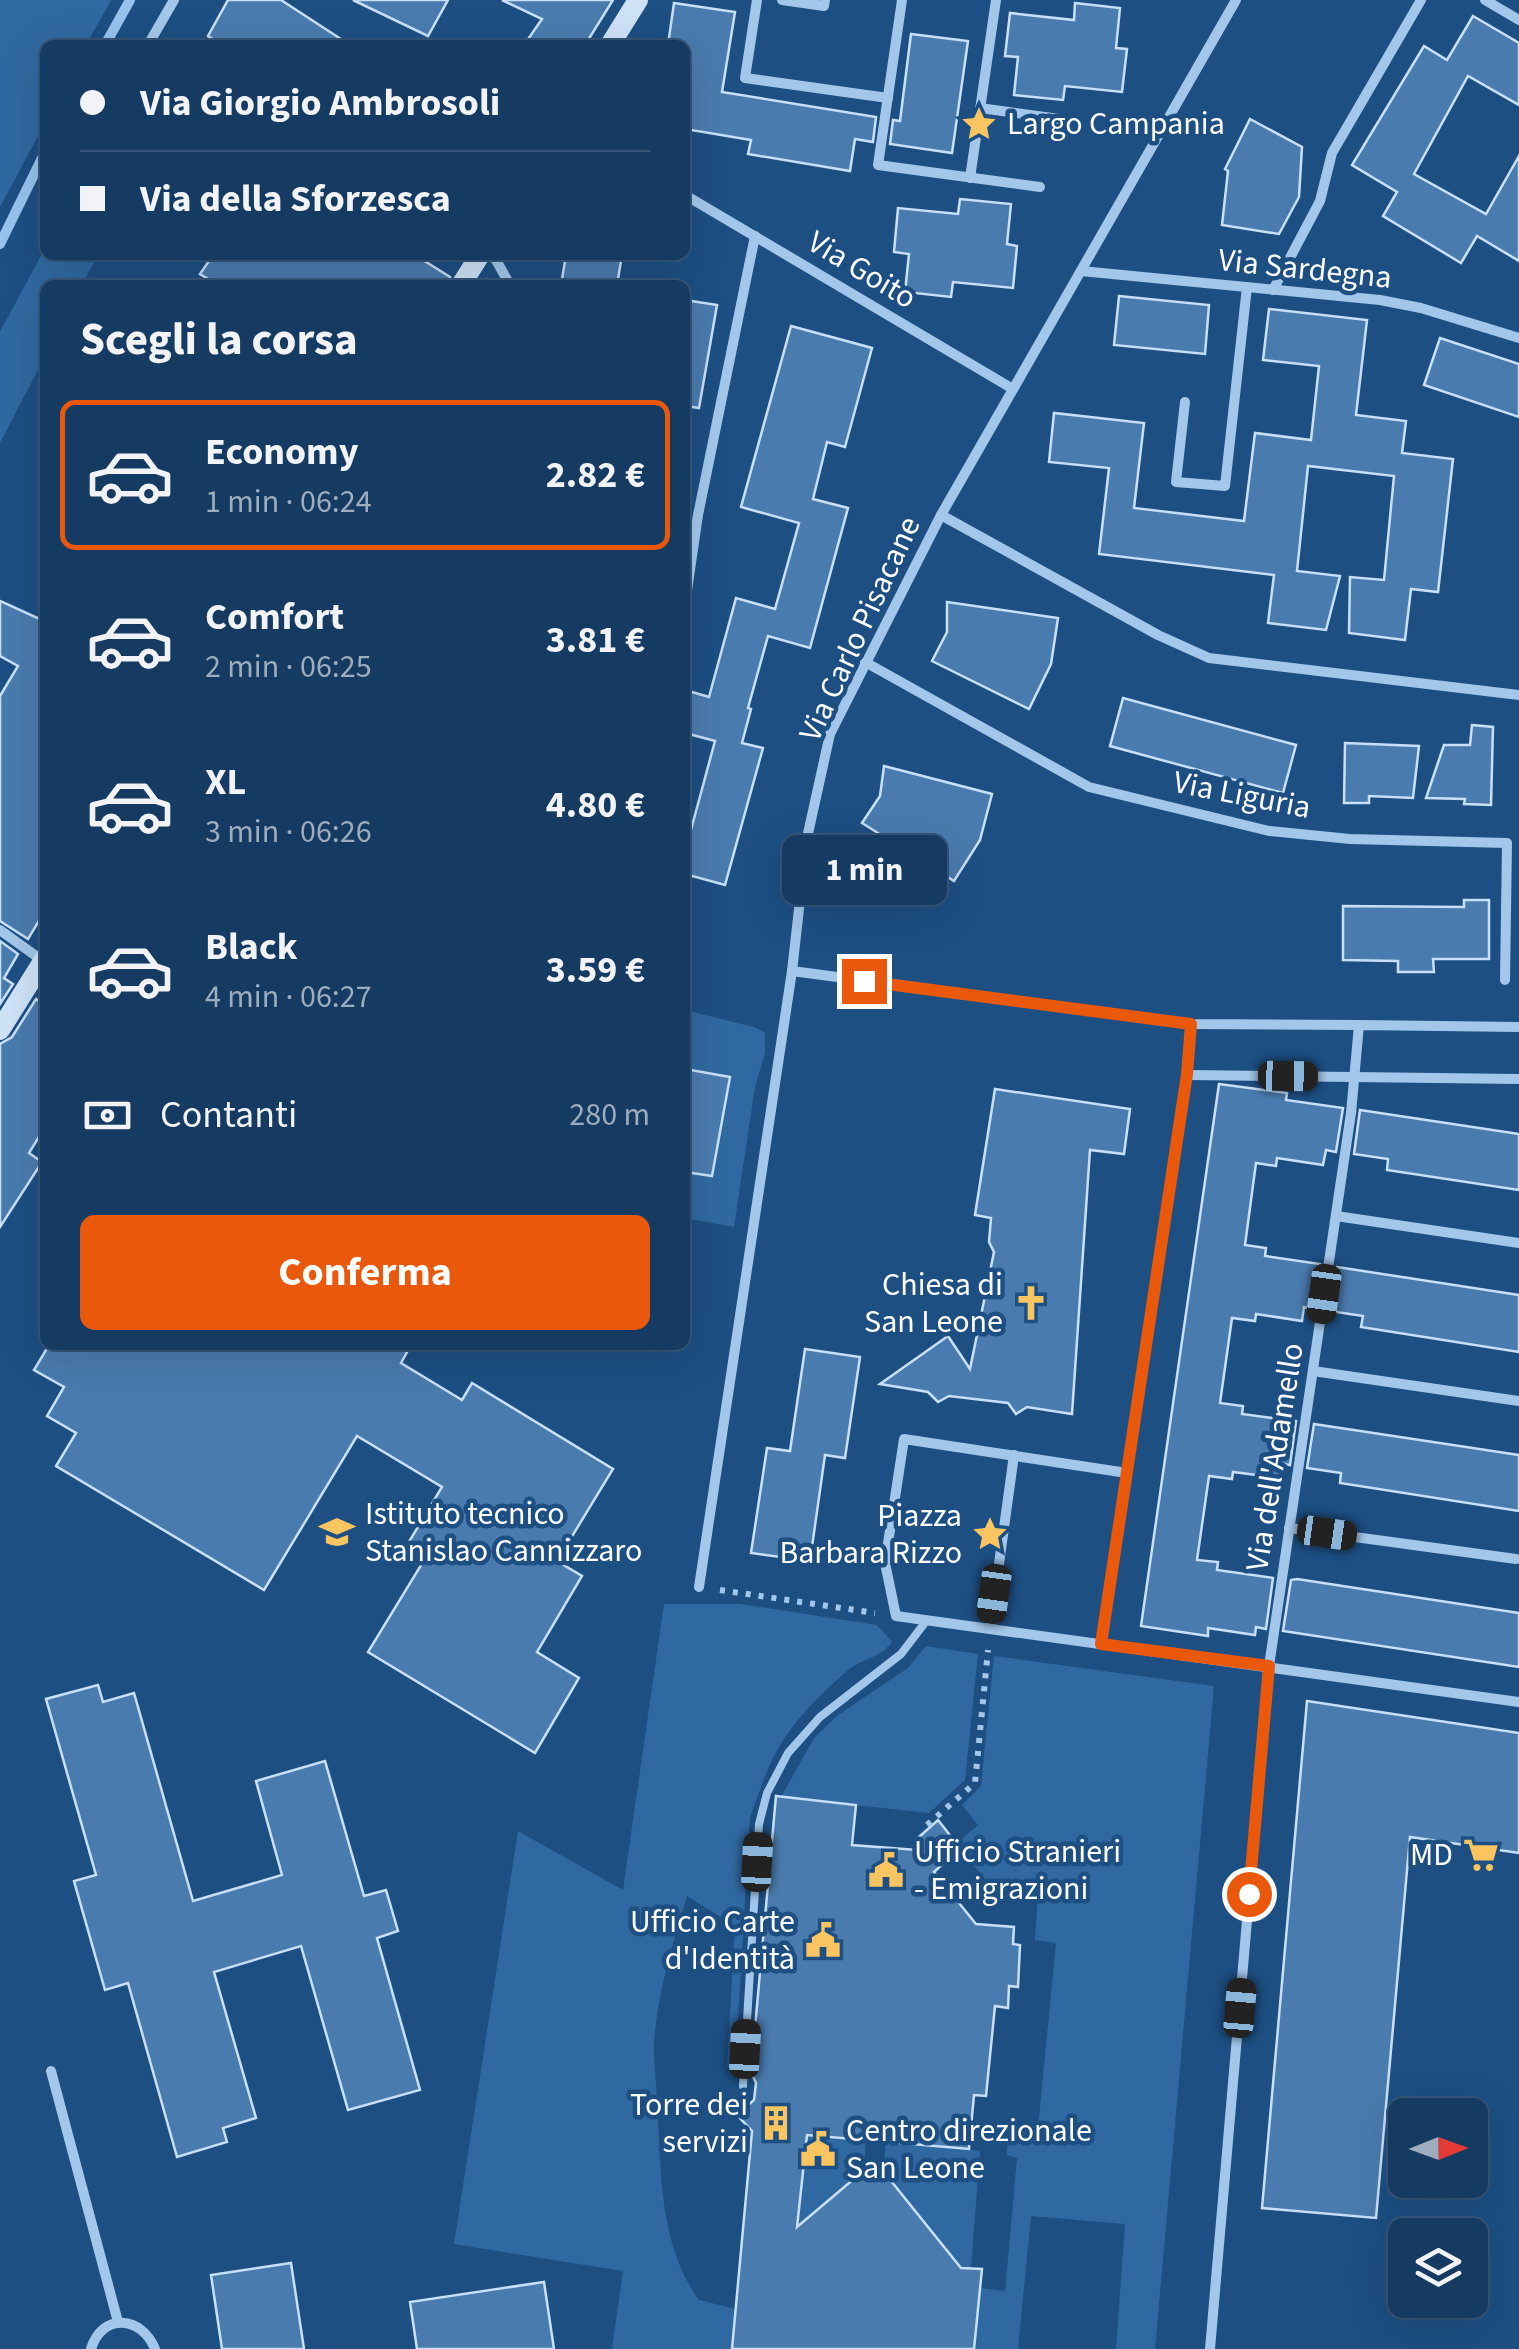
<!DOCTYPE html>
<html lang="it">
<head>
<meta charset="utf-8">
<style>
	:root { --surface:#163b62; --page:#23466b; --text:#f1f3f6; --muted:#9eadbe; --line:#355577; --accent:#ea580c }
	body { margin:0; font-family:"Source Sans 3",sans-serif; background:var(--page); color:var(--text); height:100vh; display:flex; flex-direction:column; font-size:38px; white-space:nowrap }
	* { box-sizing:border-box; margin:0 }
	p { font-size:32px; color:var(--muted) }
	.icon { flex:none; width:55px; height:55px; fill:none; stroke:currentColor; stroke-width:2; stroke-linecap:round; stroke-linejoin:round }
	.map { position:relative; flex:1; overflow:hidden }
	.side { position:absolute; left:40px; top:280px; width:650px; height:1070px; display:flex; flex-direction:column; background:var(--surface); border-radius:15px; box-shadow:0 10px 40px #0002,0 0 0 2px var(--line) }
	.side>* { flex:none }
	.guide { position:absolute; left:40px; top:40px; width:650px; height:220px; border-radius:15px; box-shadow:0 10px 40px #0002,0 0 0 2px var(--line); display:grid; align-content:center; height:220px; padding:0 40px; background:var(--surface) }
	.needle { width:65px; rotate:89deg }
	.buttons { position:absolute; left:1388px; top:2098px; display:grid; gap:20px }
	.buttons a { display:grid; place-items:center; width:100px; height:100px; border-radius:15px; background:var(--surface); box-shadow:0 10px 40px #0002,0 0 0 2px var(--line); font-size:50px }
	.end { position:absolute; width:45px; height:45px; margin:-22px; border:12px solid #ea580c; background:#fff; box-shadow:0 0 0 5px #fff }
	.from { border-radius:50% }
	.bubble { position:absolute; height:70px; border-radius:15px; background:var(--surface); box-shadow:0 10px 40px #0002,0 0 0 2px var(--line); font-size:32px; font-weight:700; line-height:70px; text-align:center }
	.car { position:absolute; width:30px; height:60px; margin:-30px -15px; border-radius:12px; box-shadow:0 0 8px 2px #0007; background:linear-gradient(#222 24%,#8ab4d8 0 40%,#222 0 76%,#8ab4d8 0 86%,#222 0) }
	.guide b { display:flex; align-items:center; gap:35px; height:95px; font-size:38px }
	.guide b+b { border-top:2px solid var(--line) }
	.guide i { width:25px; height:25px; background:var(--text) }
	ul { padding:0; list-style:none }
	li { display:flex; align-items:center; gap:30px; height:150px; margin:0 20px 15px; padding:0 20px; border:5px solid transparent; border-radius:15px }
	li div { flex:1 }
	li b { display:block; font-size:38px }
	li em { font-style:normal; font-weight:700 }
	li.selected { border-color:var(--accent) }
	li>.icon { width:90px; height:90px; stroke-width:1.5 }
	h2 { padding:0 40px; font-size:45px; line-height:120px }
	.pay { display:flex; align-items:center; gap:25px; height:110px; padding:0 40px; font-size:38px }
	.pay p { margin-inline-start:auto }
	.action { display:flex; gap:20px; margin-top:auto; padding:20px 40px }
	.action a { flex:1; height:115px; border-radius:15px; background:var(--accent); color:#fff; font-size:40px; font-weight:700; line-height:115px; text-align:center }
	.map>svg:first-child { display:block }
</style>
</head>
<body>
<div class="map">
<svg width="1519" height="2349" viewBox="0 0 1519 2349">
	<rect width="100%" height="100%" fill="#1d4f83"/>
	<g fill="#3069a1">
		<polygon points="0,0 111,0 86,45 45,45 45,123 0,207"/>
		<polygon points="45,248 45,255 98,255 82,285 45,285 45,356 0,443 0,332"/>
		<polygon points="685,1010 754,1027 765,1033 765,1053 755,1087 734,1227 685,1218"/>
		<path d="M 664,1604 L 740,1604 L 877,1625 L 892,1642 C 878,1660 863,1657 847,1671 C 821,1694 793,1721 776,1752 C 765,1773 758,1796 750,1817 L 735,2068 L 727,2067 L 735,1926 L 687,1896 C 674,1941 660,1984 655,2031 C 652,2053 656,2077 657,2100 C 661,2167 658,2244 699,2300 L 736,2309 L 732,2349 L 612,2349 L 623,2271 L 454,2244 L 518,1831 L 623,1890 Z"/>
		<polygon points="926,1646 978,1654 965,1780 929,1813 781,1797 814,1738 838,1715 908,1668"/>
		<polygon points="994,1656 1214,1686 1155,2349 1116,2349 1125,2224 1031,2216 1018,2349 975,2349 980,2288 1005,2291 1017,2158 1007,2155 1008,2123 1038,2128 1056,1943 1035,1940 1038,1894 995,1891 956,1844 978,1825 962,1805 981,1786"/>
		<polygon points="807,2135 866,2140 864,2170 770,2250"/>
		<polygon points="886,2141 980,2151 971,2268 962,2268 883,2172"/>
	</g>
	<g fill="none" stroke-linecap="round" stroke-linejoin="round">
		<g stroke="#96c2ec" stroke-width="10">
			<polyline points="105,45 130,0"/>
			<polyline points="0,244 45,152"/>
		</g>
	</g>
	<g fill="#4a7bae" stroke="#c7e0f7" stroke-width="2.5">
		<polygon points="228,0 281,0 350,45 222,45 208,36"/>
		<polygon points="353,0 448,0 428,36"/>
		<polygon points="502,0 613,0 585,45 524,45 542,19"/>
		<polygon points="674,3 735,12 722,92 876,117 873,142 855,139 850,171 748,154 751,140 685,129 685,45 668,45"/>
		<polygon points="1075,3 1120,8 1116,48 1127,49 1122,92 1065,86 1063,100 1014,95 1018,57 1005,56 1010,13 1074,20"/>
		<polygon points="1473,16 1519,43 1519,105 1468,76 1414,174 1486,214 1519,156 1519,261 1477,236 1461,263 1383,216 1397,192 1352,165 1424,46 1447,60"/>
		<polygon points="911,34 968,41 952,153 890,144 893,120 900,121"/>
		<polygon points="1250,119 1302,147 1299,197 1279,234 1222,225 1228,171 1225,169"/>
		<polygon points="960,199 1011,204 1007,244 1017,246 1013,288 953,282 951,297 905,292 909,254 894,252 898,208 958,214"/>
		<polygon points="213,255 415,255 450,277 447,285 218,285 200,274"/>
		<polygon points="566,255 622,255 617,285 561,285"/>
		<polygon points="1119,296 1209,305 1205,354 1114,345"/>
		<polygon points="685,300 717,305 699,408 685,406"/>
		<polygon points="1269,309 1367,320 1356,415 1406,421 1402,453 1453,459 1438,592 1411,589 1405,640 1349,633 1350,577 1384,580 1394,476 1308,466 1297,571 1340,576 1326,630 1268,623 1274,575 1099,554 1109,468 1049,462 1054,413 1144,423 1134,508 1244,521 1255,433 1311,440 1319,366 1263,360"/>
		<polygon points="791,326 872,348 845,447 827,442 813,499 848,508 810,648 768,636 748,708 751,709 742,743 763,748 725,885 685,874 685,852 715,741 685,733 685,690 709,697 736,598 775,609 799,523 741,507"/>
		<polygon points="1440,338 1519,364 1519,417 1424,385"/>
		<polygon points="0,601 44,621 45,619 45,911 28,939 0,921 0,696 18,666 0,656"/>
		<polygon points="947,602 1058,618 1051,664 1029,709 932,661 947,632"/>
		<polygon points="1123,698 1296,745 1283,793 1110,746"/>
		<polygon points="1472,725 1493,727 1491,805 1464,804 1465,799 1426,798 1444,745 1470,745"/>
		<polygon points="1345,743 1419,746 1413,798 1369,796 1369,803 1344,803"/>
		<polygon points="884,766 992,794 980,840 954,881 862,823 880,796"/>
		<polygon points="1464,900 1489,900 1489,959 1433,959 1434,972 1398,972 1398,961 1343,960 1343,906 1464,907"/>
		<polygon points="0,941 18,954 4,978 13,984 0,1004"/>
		<polygon points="36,999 45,1005 45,1127 29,1153 42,1162 0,1227 0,1044 12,1037"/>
		<polygon points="685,1069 730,1077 712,1176 685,1172"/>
		<polygon points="1219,1084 1287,1093 1286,1100 1343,1108 1336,1152 1326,1150 1323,1165 1277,1158 1276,1166 1256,1163 1245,1245 1266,1248 1265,1256 1320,1264 1313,1309 1304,1307 1302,1321 1256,1314 1255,1321 1232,1318 1220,1403 1243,1406 1242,1414 1296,1421 1290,1465 1282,1464 1280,1478 1233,1472 1232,1479 1209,1476 1197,1560 1218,1562 1217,1570 1273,1578 1266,1629 1256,1627 1255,1635 1208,1628 1208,1636 1141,1626"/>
		<polygon points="995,1089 1130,1109 1124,1154 1090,1150 1072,1414 1027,1407 1016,1414 1008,1403 949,1396 938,1402 928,1392 880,1384 948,1336 970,1369 994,1252 989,1242 991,1218 975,1215"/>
		<polygon points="1360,1110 1519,1134 1519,1190 1387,1170 1388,1159 1354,1154"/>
		<polygon points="1337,1267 1519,1295 1519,1352 1361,1327 1363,1316 1330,1311"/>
		<polygon points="49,1345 411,1345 401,1363 462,1400 472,1383 613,1469 557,1561 582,1576 537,1652 579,1678 535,1753 368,1652 423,1562 404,1550 442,1487 357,1436 264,1590 56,1466 76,1433 47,1416 64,1387 34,1370"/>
		<polygon points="805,1349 860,1357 845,1458 825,1455 810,1561 751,1553 767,1448 790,1451"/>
		<polygon points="1314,1424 1519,1455 1519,1511 1340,1483 1341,1473 1307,1468"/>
		<polygon points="1297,1579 1519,1613 1519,1667 1283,1631 1291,1580"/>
		<polygon points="98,1685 103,1702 134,1693 193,1901 282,1875 256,1781 325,1761 364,1896 386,1890 398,1931 377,1938 420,2090 348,2110 301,1946 214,1972 256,2118 223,2128 227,2142 177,2157 128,1983 105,1990 74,1881 96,1875 46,1699"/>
		<polygon points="1307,1701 1519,1733 1519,1853 1410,1837 1376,2218 1262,2208"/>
		<polygon points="776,1796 856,1805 852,1845 917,1850 919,1837 938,1820 953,1839 951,1853 955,1853 934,1872 976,1924 1014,1927 1013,1944 1020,1945 1018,1987 1009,1986 1008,2008 995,2006 986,2096 974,2095 969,2149 807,2135 797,2227 875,2161 961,2268 982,2269 974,2349 732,2349 752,2131 737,2115 754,2100 756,2083 751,2072"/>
		<polygon points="291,2263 304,2349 222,2349 211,2275"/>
		<polygon points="544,2282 554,2349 417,2349 410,2302"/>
	</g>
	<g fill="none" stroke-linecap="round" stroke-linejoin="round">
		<g stroke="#a3c7ea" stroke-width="6" stroke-dasharray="5 8" stroke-linecap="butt">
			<polyline points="720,1590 875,1613"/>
			<polyline points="927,1825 975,1783 988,1650"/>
		</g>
		<polyline stroke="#a3c7ea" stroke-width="8" points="743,2086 759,1824 767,1793 788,1753 820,1717 901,1654 927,1620"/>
		<g stroke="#a3c7ea" stroke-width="10">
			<polyline points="757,0 745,78 888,98"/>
			<polyline points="782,0 824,6 825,0"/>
			<polyline points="902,0 878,165 1040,187"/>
			<polyline points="1485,0 1519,20"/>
			<polyline points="148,45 174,0"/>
			<polyline points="980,108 1074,121"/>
			<polyline points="970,178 996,0"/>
			<polyline points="685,195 1013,389"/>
			<polyline points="490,255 496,260 510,285"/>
			<polyline points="1081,271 1380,300 1421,308 1519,338"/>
			<polyline points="1273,290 1320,201 1332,153 1421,0"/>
			<polyline points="1185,402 1176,482 1225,486 1247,287"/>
			<polyline points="941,515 1158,635 1209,658 1519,695"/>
			<polyline points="685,604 698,515 755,236"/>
			<polyline points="865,662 1089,787 1269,831 1350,839 1507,843 1505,980"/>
			<polyline points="0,930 43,961"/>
			<polyline points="792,971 1191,1024 1359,1025"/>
			<polyline points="1187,1075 1519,1079"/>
			<polyline points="1336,1216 1519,1243"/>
			<polyline points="1313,1371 1519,1401"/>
			<polyline points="1127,1473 904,1439 885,1563 896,1616 1519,1702"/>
			<polyline points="1289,1528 1516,1559"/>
			<polyline points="699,1587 792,971 807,838 830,734 941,515 1236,0"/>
			<polyline points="990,1629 1014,1455"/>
			<polyline points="1101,1644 1187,1075 1191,1024"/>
			<polyline points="51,2071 118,2322"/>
			<path d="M 91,2349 C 102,2312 142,2316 155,2349"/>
			<polyline points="1210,2349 1269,1666 1351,1113 1359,1025 1519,1027"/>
		</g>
		<g stroke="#cee2f7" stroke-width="20">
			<polyline points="610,45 638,0"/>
			<polyline points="461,285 480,255"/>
			<polyline points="0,1030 45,958"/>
		</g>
	</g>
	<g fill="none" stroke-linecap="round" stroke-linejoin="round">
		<polyline stroke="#ea580c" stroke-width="12" points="864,981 1191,1024 1187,1074 1101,1644 1269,1666 1249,1894"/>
	</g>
	<defs>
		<symbol id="sight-bare" viewBox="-9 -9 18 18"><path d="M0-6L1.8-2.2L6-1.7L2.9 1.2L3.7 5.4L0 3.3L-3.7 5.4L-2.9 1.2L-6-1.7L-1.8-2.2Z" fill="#fac561" stroke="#1d4f83" stroke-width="2.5" paint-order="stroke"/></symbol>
		<symbol id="church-bare" viewBox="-9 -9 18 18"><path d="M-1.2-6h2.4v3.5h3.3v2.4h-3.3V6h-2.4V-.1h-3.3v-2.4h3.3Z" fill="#fac561" stroke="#1d4f83" stroke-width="2.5" paint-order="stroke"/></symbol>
		<symbol id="school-bare" viewBox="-9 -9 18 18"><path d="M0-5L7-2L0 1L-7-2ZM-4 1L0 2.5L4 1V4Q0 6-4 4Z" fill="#fac561" stroke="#1d4f83" stroke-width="2.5" paint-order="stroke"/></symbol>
		<symbol id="supermarket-bare" viewBox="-9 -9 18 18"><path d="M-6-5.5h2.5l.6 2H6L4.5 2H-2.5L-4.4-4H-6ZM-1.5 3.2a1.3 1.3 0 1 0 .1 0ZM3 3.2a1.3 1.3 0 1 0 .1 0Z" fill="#fac561" stroke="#1d4f83" stroke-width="2.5" paint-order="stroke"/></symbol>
		<symbol id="civic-bare" viewBox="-9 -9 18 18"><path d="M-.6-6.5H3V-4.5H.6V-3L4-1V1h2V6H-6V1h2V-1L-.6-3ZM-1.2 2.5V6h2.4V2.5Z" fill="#fac561" stroke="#1d4f83" stroke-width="2.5" paint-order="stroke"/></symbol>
		<symbol id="building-bare" viewBox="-9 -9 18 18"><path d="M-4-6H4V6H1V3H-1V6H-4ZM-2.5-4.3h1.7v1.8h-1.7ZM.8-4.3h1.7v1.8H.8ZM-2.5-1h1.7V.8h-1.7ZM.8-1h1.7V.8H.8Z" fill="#fac561" stroke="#1d4f83" stroke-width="2.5" paint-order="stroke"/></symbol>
	</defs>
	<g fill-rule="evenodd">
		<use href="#sight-bare" x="954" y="99" width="50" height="50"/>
		<use href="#church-bare" x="1006" y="1278" width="50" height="50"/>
		<use href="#school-bare" x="312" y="1507" width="50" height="50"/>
		<use href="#sight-bare" x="965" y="1509" width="50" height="50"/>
		<use href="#supermarket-bare" x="1456" y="1830" width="50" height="50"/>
		<use href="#civic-bare" x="861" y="1845" width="50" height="50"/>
		<use href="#civic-bare" x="798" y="1915" width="50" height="50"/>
		<use href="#building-bare" x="751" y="2098" width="50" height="50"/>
		<use href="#civic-bare" x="793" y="2124" width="50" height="50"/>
	</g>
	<g text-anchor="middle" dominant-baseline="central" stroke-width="9" stroke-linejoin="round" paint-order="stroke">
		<g font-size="32" fill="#fff" stroke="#1d4f83" text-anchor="end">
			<text x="1007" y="124" text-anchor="start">Largo Campania</text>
			<text x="1003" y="1285">Chiesa di<tspan x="1003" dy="37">San Leone</tspan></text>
			<text x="365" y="1514" text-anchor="start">Istituto tecnico<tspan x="365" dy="37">Stanislao Cannizzaro</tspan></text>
			<text x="962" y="1516">Piazza<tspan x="962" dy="37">Barbara Rizzo</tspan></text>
			<text x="914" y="1852" text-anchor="start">Ufficio Stranieri<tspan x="914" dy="37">- Emigrazioni</tspan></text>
			<text x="1453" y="1855">MD</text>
			<text x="795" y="1922">Ufficio Carte<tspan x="795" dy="37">d'Identità</tspan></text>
			<text x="748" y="2105">Torre dei<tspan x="748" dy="37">servizi</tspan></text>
			<text x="846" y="2131" text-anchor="start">Centro direzionale<tspan x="846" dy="37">San Leone</tspan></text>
		</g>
		<g font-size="32" fill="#fff" stroke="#1d4f83">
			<text transform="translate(1305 269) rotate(6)">Via Sardegna</text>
			<text transform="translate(862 270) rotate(31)">Via Goito</text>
			<text transform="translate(860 629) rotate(-65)">Via Carlo Pisacane</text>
			<text transform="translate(1242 795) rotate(11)">Via Liguria</text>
			<text transform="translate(1275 1457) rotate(-81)">Via dell'Adamello</text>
		</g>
	</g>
</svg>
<div class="buttons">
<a><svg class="needle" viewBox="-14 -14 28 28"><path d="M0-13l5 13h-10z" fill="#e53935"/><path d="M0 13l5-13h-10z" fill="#9eadbe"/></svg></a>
<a><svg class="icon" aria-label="layers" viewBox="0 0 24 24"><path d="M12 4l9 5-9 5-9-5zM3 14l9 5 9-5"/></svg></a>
</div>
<i class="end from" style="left:1249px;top:1894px"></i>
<i class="end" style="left:864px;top:981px"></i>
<div class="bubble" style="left:782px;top:835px;width:165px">1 min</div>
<i class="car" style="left:1288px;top:1076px;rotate:91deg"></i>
<i class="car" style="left:1324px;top:1294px;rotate:188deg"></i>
<i class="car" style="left:1327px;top:1533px;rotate:98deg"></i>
<i class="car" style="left:994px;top:1594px;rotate:188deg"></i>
<i class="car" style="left:757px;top:1862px;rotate:3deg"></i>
<i class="car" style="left:1240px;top:2008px;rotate:5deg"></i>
<i class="car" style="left:745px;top:2049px;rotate:3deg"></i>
<div class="guide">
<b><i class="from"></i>Via Giorgio Ambrosoli</b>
<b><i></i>Via della Sforzesca</b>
</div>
<section class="side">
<h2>Scegli la corsa</h2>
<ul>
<li class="selected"><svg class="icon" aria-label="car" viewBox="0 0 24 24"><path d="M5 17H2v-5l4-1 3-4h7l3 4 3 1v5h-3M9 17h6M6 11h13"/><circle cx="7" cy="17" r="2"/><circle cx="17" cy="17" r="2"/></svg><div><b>Economy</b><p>1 min · 06:24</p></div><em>2.82 €</em></li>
<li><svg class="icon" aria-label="car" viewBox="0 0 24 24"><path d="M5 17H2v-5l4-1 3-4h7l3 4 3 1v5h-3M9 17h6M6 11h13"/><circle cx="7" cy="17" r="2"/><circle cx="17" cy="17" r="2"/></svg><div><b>Comfort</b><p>2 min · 06:25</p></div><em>3.81 €</em></li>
<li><svg class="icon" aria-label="car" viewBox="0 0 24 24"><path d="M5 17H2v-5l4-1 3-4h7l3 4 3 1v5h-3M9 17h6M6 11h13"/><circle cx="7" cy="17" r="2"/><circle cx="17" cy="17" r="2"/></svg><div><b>XL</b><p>3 min · 06:26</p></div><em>4.80 €</em></li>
<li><svg class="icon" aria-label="car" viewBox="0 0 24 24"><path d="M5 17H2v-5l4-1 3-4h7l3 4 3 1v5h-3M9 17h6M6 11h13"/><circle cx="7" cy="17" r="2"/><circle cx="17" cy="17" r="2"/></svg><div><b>Black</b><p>4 min · 06:27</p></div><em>3.59 €</em></li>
</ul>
<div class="pay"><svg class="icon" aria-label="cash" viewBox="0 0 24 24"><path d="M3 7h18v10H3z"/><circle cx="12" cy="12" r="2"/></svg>Contanti<p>280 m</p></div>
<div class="action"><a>Conferma</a></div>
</section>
</div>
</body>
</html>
